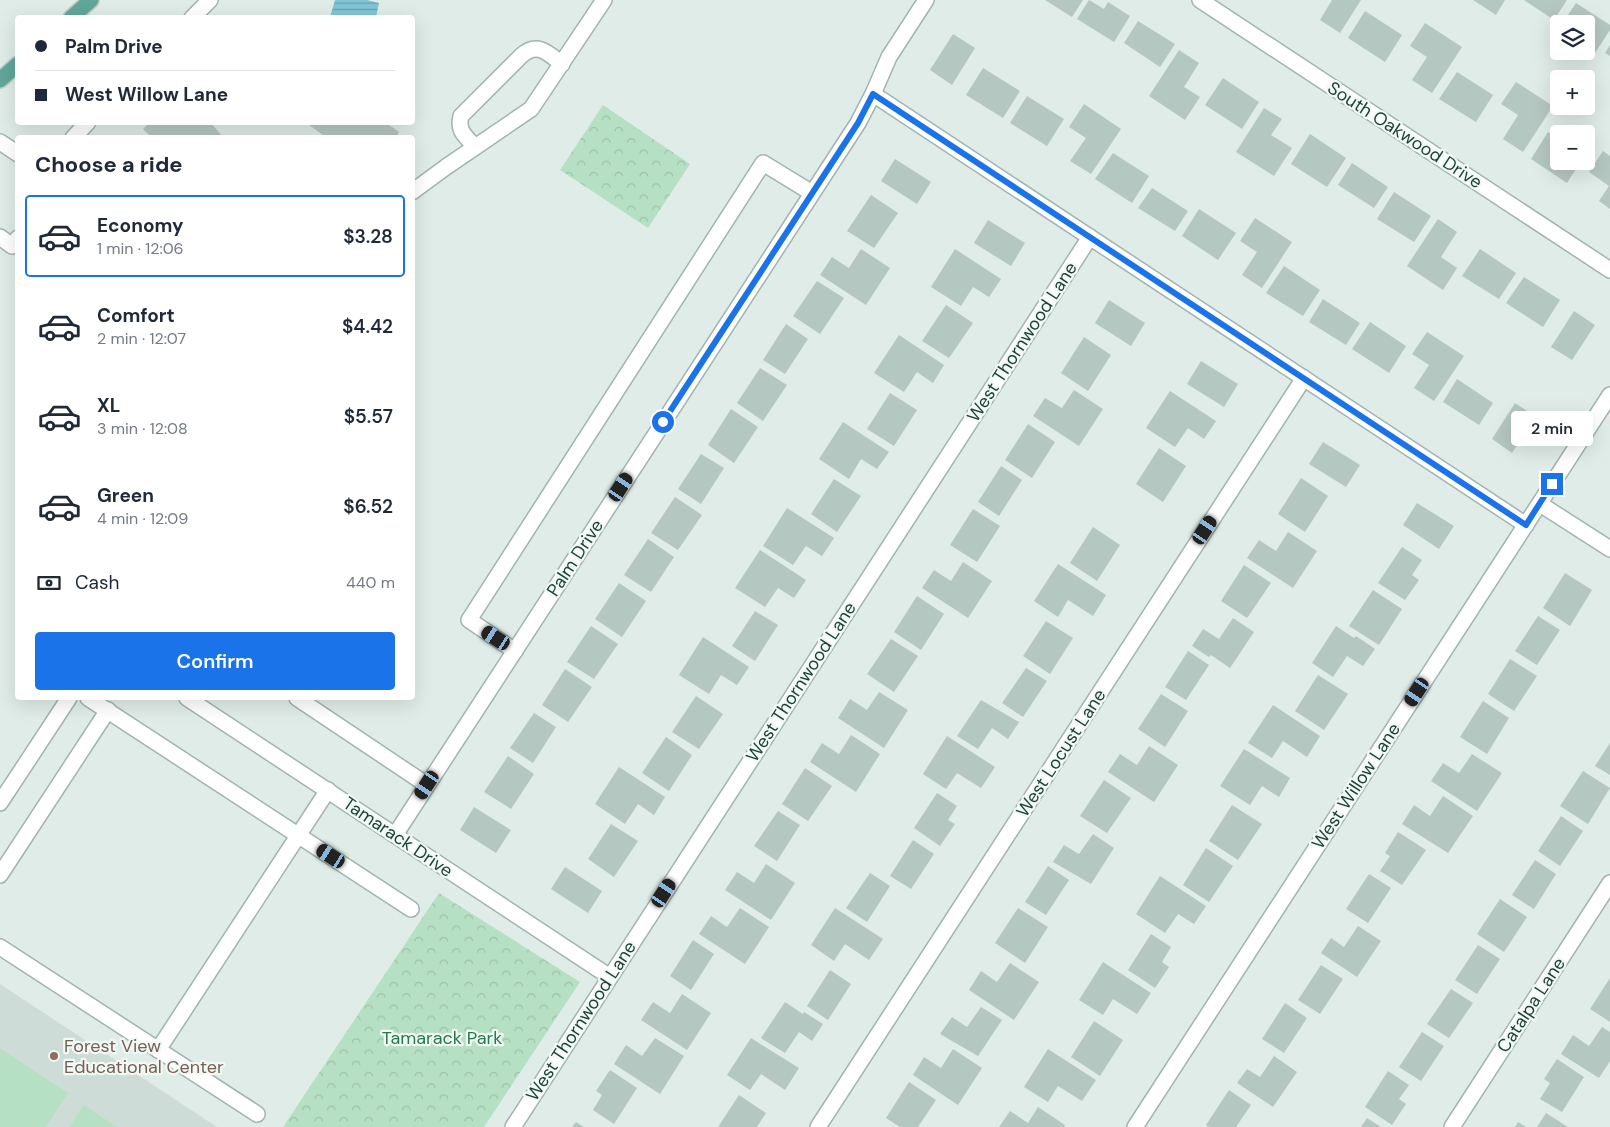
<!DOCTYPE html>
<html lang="en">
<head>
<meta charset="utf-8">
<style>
	:root { --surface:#fff; --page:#f6f6f7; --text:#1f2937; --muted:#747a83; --line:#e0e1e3; --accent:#1a73e8 }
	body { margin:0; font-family:"DM Sans",sans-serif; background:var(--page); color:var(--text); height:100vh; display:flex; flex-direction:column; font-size:19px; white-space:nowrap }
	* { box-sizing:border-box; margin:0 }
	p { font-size:16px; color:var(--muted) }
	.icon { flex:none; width:28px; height:28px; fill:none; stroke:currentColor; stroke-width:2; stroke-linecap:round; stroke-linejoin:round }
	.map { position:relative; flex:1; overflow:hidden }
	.side { position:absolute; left:15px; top:135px; width:400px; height:565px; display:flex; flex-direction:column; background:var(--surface); border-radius:5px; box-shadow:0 5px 20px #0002 }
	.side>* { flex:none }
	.banner { position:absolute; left:15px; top:15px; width:400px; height:110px; border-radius:5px; box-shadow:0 5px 20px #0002; display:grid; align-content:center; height:110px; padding:0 20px; background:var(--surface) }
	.buttons { position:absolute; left:1550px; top:15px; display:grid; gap:10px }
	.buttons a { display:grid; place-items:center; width:45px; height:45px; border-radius:5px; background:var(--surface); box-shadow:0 5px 20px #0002; font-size:25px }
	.end { position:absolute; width:22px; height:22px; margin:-11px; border:6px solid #1a73e8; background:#fff; box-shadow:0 0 0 2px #fff }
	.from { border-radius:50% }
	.bubble { position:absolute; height:35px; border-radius:5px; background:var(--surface); box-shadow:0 5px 20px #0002; font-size:16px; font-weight:600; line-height:35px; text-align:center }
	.car { position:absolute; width:15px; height:30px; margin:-15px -8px; border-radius:6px; box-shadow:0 0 4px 1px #0007; background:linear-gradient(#222 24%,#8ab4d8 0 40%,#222 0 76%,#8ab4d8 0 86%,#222 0) }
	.banner b { display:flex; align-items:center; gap:18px; height:48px; font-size:19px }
	.banner b+b { border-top:1px solid var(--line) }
	.banner i { width:12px; height:12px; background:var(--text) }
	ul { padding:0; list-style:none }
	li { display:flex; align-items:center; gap:15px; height:82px; margin:0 10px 8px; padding:0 10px; border:2px solid transparent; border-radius:5px }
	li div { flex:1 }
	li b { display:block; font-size:19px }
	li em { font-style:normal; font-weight:600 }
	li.on { border-color:var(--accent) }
	li>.icon { width:45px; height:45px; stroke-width:1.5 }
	h2 { padding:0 20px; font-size:22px; line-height:60px }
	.pay { display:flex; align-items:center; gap:12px; height:55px; padding:0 20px; font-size:19px }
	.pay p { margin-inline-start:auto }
	.primary-button { display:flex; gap:10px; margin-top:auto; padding:10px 20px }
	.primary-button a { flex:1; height:58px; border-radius:5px; background:var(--accent); color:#fff; font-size:20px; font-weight:600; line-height:58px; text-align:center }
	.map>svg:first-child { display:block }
</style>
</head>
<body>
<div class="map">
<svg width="1610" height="1127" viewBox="0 0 1610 1127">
	<defs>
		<pattern id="park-crowns" width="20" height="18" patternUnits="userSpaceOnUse" patternTransform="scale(1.25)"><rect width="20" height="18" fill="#b6e0c4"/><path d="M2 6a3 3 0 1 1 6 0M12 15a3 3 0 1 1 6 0" fill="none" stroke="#9cc1a9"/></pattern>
		<pattern id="water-rules" width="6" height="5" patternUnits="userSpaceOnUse" patternTransform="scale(1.25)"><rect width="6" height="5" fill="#82c5d7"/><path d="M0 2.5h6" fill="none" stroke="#6aa1af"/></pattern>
	</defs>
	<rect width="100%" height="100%" fill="#e0ece8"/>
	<polygon fill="#cedcd7" points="0,984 217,1127 0,1127"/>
	<g fill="url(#park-crowns)">
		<polygon points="603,105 690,164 648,228 560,170"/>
		<polygon points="439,893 580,982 484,1127 283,1127"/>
	</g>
	<g fill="#b6e0c4">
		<polygon points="0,1048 68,1093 46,1127 0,1127"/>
		<polygon points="84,1105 117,1127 69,1127"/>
	</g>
	<polygon fill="url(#water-rules)" points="335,0 367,0 379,3 376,17 330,17"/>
	<g fill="#b5c7c1">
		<polygon points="1045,0 1083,0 1072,17"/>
		<polygon points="1089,0 1104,9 1108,2 1130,16 1114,42 1077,19"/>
		<polygon points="1332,0 1361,0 1340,33 1320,20"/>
		<polygon points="1473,0 1505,0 1496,15"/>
		<polygon points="1524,0 1567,0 1554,20"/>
		<polygon points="1576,3 1610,25 1610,30 1595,53 1586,47 1586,24 1562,24"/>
		<polygon points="1365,11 1402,35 1385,62 1348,38"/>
		<polygon points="1138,21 1175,44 1160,67 1124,43"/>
		<polygon points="1425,23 1462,47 1432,93 1412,80 1427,57 1410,46"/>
		<polygon points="953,34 975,48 952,85 930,70"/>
		<polygon points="1610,45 1610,56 1605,53"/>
		<polygon points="1179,50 1199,63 1184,87 1200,97 1185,120 1149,96"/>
		<polygon points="983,68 1020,91 1003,118 966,95"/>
		<polygon points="1457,72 1493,95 1476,122 1439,99"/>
		<polygon points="1223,78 1259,102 1242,129 1205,105"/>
		<polygon points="1516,82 1553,106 1523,152 1503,139 1518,115 1501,104"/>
		<polygon points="1027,96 1064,119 1047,146 1010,123"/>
		<polygon points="1084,104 1121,129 1091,174 1070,161 1086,138 1069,127"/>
		<polygon points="1264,108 1282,119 1271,135 1292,148 1274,176 1236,152"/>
		<polygon points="150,122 210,122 224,138 152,138 143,129"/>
		<polygon points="305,122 385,122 399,132 396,138 327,138"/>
		<polygon points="1548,132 1559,139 1559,161 1581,161 1567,183 1531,159"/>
		<polygon points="1310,134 1346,158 1327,187 1291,164"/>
		<polygon points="1603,151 1610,156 1610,209 1599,201 1609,186 1589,172"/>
		<polygon points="1113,153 1149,176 1132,203 1095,179"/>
		<polygon points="895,159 931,182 917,204 881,181"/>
		<polygon points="1352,163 1388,187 1374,208 1338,185"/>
		<polygon points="1152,188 1188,211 1175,231 1138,208"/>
		<polygon points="1394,192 1431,216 1414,242 1377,219"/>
		<polygon points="871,195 898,213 874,248 847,231"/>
		<polygon points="1199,209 1236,233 1218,260 1182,236"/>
		<polygon points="1255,218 1292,242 1262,288 1242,275 1257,252 1240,241"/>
		<polygon points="1438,219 1457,232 1441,257 1457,268 1443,290 1407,266"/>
		<polygon points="988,220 1025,243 1011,266 974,243"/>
		<polygon points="861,249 890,268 866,305 820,275 832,257 849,268"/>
		<polygon points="955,249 1001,279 989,297 973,287 961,306 931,287"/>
		<polygon points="1480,249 1516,273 1499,299 1462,276"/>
		<polygon points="1284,266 1320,290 1303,316 1266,293"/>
		<polygon points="1524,277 1560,300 1543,327 1506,303"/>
		<polygon points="817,281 844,298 820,334 793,316"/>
		<polygon points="1323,299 1360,323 1346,345 1309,322"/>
		<polygon points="1109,300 1145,323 1131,346 1095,323"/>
		<polygon points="946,305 973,323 949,358 922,341"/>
		<polygon points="1574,311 1595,325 1572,360 1551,347"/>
		<polygon points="1370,322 1406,346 1389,373 1352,349"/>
		<polygon points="786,324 808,339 785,374 763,360"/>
		<polygon points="1427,332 1464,356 1434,401 1414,388 1429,365 1412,354"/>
		<polygon points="899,335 944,365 933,383 917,372 904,392 874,373"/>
		<polygon points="1084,337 1111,355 1088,391 1061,373"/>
		<polygon points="1201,361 1238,384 1224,407 1187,384"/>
		<polygon points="760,368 787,385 763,421 737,403"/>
		<polygon points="1457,379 1493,403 1479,425 1443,402"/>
		<polygon points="1074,390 1103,409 1079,446 1033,416 1045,398 1062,408"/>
		<polygon points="1170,391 1216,421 1204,439 1188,428 1175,447 1146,428"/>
		<polygon points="890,393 917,410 894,446 867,429"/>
		<polygon points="1515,403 1536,417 1512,453 1492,439"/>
		<polygon points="731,409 758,427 734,463 708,445"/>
		<polygon points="843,422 889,452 877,469 861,459 849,479 819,459"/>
		<polygon points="1028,424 1055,442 1032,478 1005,460"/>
		<polygon points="1323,442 1360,465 1346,487 1309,464"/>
		<polygon points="1159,448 1186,466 1163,502 1136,484"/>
		<polygon points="701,454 724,468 701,504 678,489"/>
		<polygon points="1001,466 1022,480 999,516 978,502"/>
		<polygon points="1301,478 1328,496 1305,532 1278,514"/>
		<polygon points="834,479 861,496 837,532 811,514"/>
		<polygon points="675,497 702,515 678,550 651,533"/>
		<polygon points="1417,503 1454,526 1439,549 1403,525"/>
		<polygon points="787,508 834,538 822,556 806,546 793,565 763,546"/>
		<polygon points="973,509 1000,526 977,562 950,545"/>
		<polygon points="1093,527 1120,545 1097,581 1070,563"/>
		<polygon points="1288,532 1317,551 1293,588 1247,558 1259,540 1276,551"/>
		<polygon points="648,539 674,557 651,592 624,575"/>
		<polygon points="1402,547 1422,560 1412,575 1419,580 1405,600 1378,583"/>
		<polygon points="760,550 806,580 794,598 778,588 765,607 735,588"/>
		<polygon points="963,562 992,581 968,618 922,588 934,570 951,581"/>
		<polygon points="1058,564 1106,595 1093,616 1068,600 1058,617 1034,601"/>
		<polygon points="1244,565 1271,583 1247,618 1221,601"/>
		<polygon points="1565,573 1592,590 1570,626 1543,608"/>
		<polygon points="619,583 646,601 622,637 595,619"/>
		<polygon points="1373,590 1402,609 1379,645 1349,626"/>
		<polygon points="917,596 944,614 921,650 894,632"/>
		<polygon points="755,611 778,625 755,661 732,646"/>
		<polygon points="1538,616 1560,630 1537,665 1515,651"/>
		<polygon points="1233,618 1254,632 1230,668 1211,655 1209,657 1192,646 1203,629 1219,639"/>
		<polygon points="1046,621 1073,638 1050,674 1023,656"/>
		<polygon points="591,626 618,644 594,679 567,662"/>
		<polygon points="1336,626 1354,638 1356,636 1375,649 1363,666 1347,656 1333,677 1312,663"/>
		<polygon points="703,637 749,667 737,685 721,675 709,694 679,675"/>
		<polygon points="891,639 918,656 894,692 867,674"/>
		<polygon points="1188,651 1209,665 1186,700 1165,687"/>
		<polygon points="1510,659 1537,676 1514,711 1488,694"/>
		<polygon points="1026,668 1047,681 1023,717 1002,703"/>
		<polygon points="565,669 592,687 568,722 542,705"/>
		<polygon points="1318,675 1348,694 1324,730 1295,711"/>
		<polygon points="879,692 908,710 884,748 838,718 850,699 867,710"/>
		<polygon points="1161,694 1188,711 1165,747 1138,729"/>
		<polygon points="696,696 723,714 699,749 672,732"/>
		<polygon points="981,700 1019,722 1008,739 992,728 978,749 957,736"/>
		<polygon points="1483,701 1509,718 1487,754 1460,737"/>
		<polygon points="1273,705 1320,736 1307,757 1283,741 1272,758 1248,743"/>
		<polygon points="534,713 556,727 533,763 510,748"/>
		<polygon points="851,735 880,754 856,792 810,762 822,743 839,754"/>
		<polygon points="947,736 995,767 981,788 957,773 946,789 923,774"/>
		<polygon points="666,737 692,755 669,791 642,773"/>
		<polygon points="1610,743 1610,775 1595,766"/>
		<polygon points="1149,746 1178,765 1154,802 1108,772 1120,754 1137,765"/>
		<polygon points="1244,749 1290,778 1279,797 1262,786 1250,805 1220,786"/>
		<polygon points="1472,754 1502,773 1477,811 1431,781 1443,763 1459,773"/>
		<polygon points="508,756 534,774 511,809 484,792"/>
		<polygon points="619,767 665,797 654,815 638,804 625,824 595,804"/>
		<polygon points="805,768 832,786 808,821 782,804"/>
		<polygon points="1583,771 1610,788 1588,824 1560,806"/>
		<polygon points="1104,780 1131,798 1107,833 1080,816"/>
		<polygon points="937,793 957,806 948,820 955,824 940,846 914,828"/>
		<polygon points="1443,796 1473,816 1448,853 1402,824 1414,805 1430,816"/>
		<polygon points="1232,805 1262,824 1238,860 1209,841"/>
		<polygon points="474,807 511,830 496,853 460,830"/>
		<polygon points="778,811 800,825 777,861 754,846"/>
		<polygon points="1561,816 1583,831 1560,866 1538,851"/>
		<polygon points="611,824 638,841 614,877 588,859"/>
		<polygon points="1398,832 1426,850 1402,885 1380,871 1390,856 1385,853"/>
		<polygon points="1093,834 1114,848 1091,884 1053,862 1064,845 1079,854"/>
		<polygon points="913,840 934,854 911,889 890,876"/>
		<polygon points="1206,848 1233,866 1209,902 1183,885"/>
		<polygon points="1535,860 1556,874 1534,909 1512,895"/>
		<polygon points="766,864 795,883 771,920 725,890 737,872 754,883"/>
		<polygon points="1048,866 1069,880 1046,915 1025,902"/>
		<polygon points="565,867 602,891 588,913 551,889"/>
		<polygon points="870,873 890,886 867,922 846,908"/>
		<polygon points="1369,874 1391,888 1368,923 1346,909"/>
		<polygon points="1160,876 1206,906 1194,924 1178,914 1165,933 1136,914"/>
		<polygon points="1500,899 1527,917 1504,952 1477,934"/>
		<polygon points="740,908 769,927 745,964 699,934 711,916 727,927"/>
		<polygon points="835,908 883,939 869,960 845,944 834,961 811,945"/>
		<polygon points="1018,908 1048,927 1025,963 995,943"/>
		<polygon points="1358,926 1381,941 1357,977 1321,953 1331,938 1344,947"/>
		<polygon points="1151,934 1171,947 1162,962 1169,967 1155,988 1128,970"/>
		<polygon points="693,940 714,954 691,990 670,976"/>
		<polygon points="1478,945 1500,959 1477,994 1455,980"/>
		<polygon points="1103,962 1151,993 1137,1014 1113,999 1103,1015 1079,1000"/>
		<polygon points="1010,963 1039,982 1014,1020 969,990 981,971 997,982"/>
		<polygon points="1321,965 1343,979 1320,1014 1298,1000"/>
		<polygon points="830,970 851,984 828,1020 807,1006"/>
		<polygon points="1610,978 1610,1022 1590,1009"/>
		<polygon points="1451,989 1473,1003 1449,1038 1427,1024"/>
		<polygon points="682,994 711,1013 687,1050 641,1020 653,1002 670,1013"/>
		<polygon points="785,1002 803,1014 804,1012 823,1024 812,1041 799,1032 785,1053 761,1038"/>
		<polygon points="1285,1003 1307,1018 1284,1053 1262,1039"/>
		<polygon points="981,1007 1002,1020 978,1056 940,1034 952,1017 967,1027"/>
		<polygon points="1094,1021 1123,1040 1100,1076 1071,1057"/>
		<polygon points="1602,1027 1610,1032 1610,1061 1599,1078 1561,1054 1573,1035 1589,1046"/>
		<polygon points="1422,1032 1444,1046 1421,1081 1399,1067"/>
		<polygon points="655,1038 684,1056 660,1094 614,1064 626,1045 642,1056"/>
		<polygon points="751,1038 799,1068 785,1090 761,1074 750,1090 727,1075"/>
		<polygon points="953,1049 982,1068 958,1105 913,1075 924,1057 941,1068"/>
		<polygon points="1048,1049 1096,1080 1082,1101 1058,1086 1048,1102 1024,1087"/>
		<polygon points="1274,1056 1297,1072 1273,1107 1237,1083 1247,1069 1260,1077"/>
		<polygon points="1557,1059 1584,1077 1562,1112 1540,1099 1550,1083 1544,1079"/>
		<polygon points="610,1070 637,1088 614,1124 593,1110 602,1095 596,1091"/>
		<polygon points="1388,1071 1409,1085 1399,1099 1406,1104 1392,1125 1365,1107"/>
		<polygon points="909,1082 936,1100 918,1127 900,1127 886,1118"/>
		<polygon points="1229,1090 1251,1105 1236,1127 1208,1127 1206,1125"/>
		<polygon points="739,1095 766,1113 757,1127 718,1127"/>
		<polygon points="1038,1107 1065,1125 1064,1127 999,1127 1010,1111 1028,1123"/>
		<polygon points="1546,1113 1568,1127 1537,1127"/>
		<polygon points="1367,1118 1381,1127 1361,1127"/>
		<polygon points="576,1122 584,1127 572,1127"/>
		<polygon points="1518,1122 1526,1127 1515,1127"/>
	</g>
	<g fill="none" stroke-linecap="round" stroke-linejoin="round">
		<defs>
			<g id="minor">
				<polyline points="1200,0 1610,270"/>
				<polyline points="192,18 210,0"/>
				<polyline points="873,94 1526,525"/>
				<polyline points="73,138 88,122"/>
				<polyline points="0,142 18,154"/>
				<path d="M 475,147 C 466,136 457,132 461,116 L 521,56 C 537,41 548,53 562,64"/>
				<polyline points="412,192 446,167 531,109 604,0"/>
				<polyline points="0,237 12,246 18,238"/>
				<polyline points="1540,504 1610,549"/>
				<polyline points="515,651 469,620 763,163 812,193"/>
				<polyline points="88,698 411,909"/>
				<polyline points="187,698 610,977"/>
				<polyline points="297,698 427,785"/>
				<polyline points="0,803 69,698"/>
				<polyline points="395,835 858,123 873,94 889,57 926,0"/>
				<polyline points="0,875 108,710"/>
				<polyline points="0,947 257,1114"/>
				<polyline points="158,1050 328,790"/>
				<polyline points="513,1127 1090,237"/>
				<polyline points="818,1127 1304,378"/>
				<polyline points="1135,1127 1610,395"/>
				<polyline points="1452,1127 1610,883"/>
			</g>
			<g id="major">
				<polyline points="71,18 91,0"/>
				<polyline points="0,80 18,64"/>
			</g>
		</defs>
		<use href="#minor" stroke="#a2b4b0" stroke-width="18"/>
		<use href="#major" stroke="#c0c9c7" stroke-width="18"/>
		<use href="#minor" stroke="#fff" stroke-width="15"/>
		<use href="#major" stroke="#60a699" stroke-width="15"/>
	</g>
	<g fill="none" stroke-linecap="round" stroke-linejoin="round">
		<polyline stroke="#1a73e8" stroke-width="6" points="663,422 858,123 873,94 1526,525 1552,484"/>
	</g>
	<circle fill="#8d6e63" stroke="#f1f9f5" stroke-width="2" cx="54" cy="1056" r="5"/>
	<g text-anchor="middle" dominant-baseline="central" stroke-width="4.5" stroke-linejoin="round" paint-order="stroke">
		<g font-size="18" fill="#1f3e38" stroke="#f1f9f5">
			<text transform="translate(1405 135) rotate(33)">South Oakwood Drive</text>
			<text transform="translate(1022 342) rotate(-57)">West Thornwood Lane</text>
			<text transform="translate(575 558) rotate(-57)">Palm Drive</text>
			<text transform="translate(801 682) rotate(-57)">West Thornwood Lane</text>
			<text transform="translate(1061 753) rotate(-57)">West Locust Lane</text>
			<text transform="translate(1356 786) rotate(-57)">West Willow Lane</text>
			<text transform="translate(398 837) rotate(34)">Tamarack Drive</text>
			<text transform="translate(1531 1005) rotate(-57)">Catalpa Lane</text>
			<text transform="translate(581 1021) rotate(-57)">West Thornwood Lane</text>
		</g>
		<g font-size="18" fill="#25794b" stroke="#f1f9f5">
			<text x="442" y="1038">Tamarack Park</text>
		</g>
		<g font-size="18" fill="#785e54" stroke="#f1f9f5" text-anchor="start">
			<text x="64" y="1046">Forest View<tspan x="64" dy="21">Educational Center</tspan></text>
		</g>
	</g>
</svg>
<div class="buttons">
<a><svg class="icon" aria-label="layers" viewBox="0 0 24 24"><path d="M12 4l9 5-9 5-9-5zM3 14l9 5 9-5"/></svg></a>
<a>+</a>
<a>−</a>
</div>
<i class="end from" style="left:663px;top:422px"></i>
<i class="end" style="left:1552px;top:484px"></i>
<div class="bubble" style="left:1511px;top:411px;width:82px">2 min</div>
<i class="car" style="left:621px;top:487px;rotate:33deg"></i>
<i class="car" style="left:1205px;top:530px;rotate:33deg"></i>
<i class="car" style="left:496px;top:638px;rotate:303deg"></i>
<i class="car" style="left:1417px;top:692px;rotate:213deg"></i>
<i class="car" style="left:427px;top:785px;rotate:213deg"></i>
<i class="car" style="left:331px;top:856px;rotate:303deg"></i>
<i class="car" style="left:664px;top:893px;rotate:33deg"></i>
<div class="banner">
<b><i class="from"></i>Palm Drive</b>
<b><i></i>West Willow Lane</b>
</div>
<section class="side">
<h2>Choose a ride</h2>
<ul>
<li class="on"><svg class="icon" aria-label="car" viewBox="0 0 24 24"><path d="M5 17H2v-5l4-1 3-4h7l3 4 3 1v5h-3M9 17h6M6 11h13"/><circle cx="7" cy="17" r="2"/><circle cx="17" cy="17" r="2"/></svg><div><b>Economy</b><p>1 min · 12:06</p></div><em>$3.28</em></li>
<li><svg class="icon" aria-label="car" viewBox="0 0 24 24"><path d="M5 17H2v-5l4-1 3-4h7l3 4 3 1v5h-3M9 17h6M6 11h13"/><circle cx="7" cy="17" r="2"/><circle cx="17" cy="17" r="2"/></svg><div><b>Comfort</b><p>2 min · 12:07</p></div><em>$4.42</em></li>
<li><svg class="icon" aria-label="car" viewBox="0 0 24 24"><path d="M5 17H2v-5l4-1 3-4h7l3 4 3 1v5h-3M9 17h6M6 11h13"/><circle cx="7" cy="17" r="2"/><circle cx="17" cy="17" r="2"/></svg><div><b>XL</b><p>3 min · 12:08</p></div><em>$5.57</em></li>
<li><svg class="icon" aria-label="car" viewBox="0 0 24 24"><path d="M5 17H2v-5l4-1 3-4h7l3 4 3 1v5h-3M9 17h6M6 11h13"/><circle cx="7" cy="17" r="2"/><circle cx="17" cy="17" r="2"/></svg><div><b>Green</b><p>4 min · 12:09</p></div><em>$6.52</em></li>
</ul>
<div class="pay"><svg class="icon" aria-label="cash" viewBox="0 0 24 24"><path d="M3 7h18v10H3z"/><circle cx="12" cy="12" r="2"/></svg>Cash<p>440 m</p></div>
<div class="primary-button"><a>Confirm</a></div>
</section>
</div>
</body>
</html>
